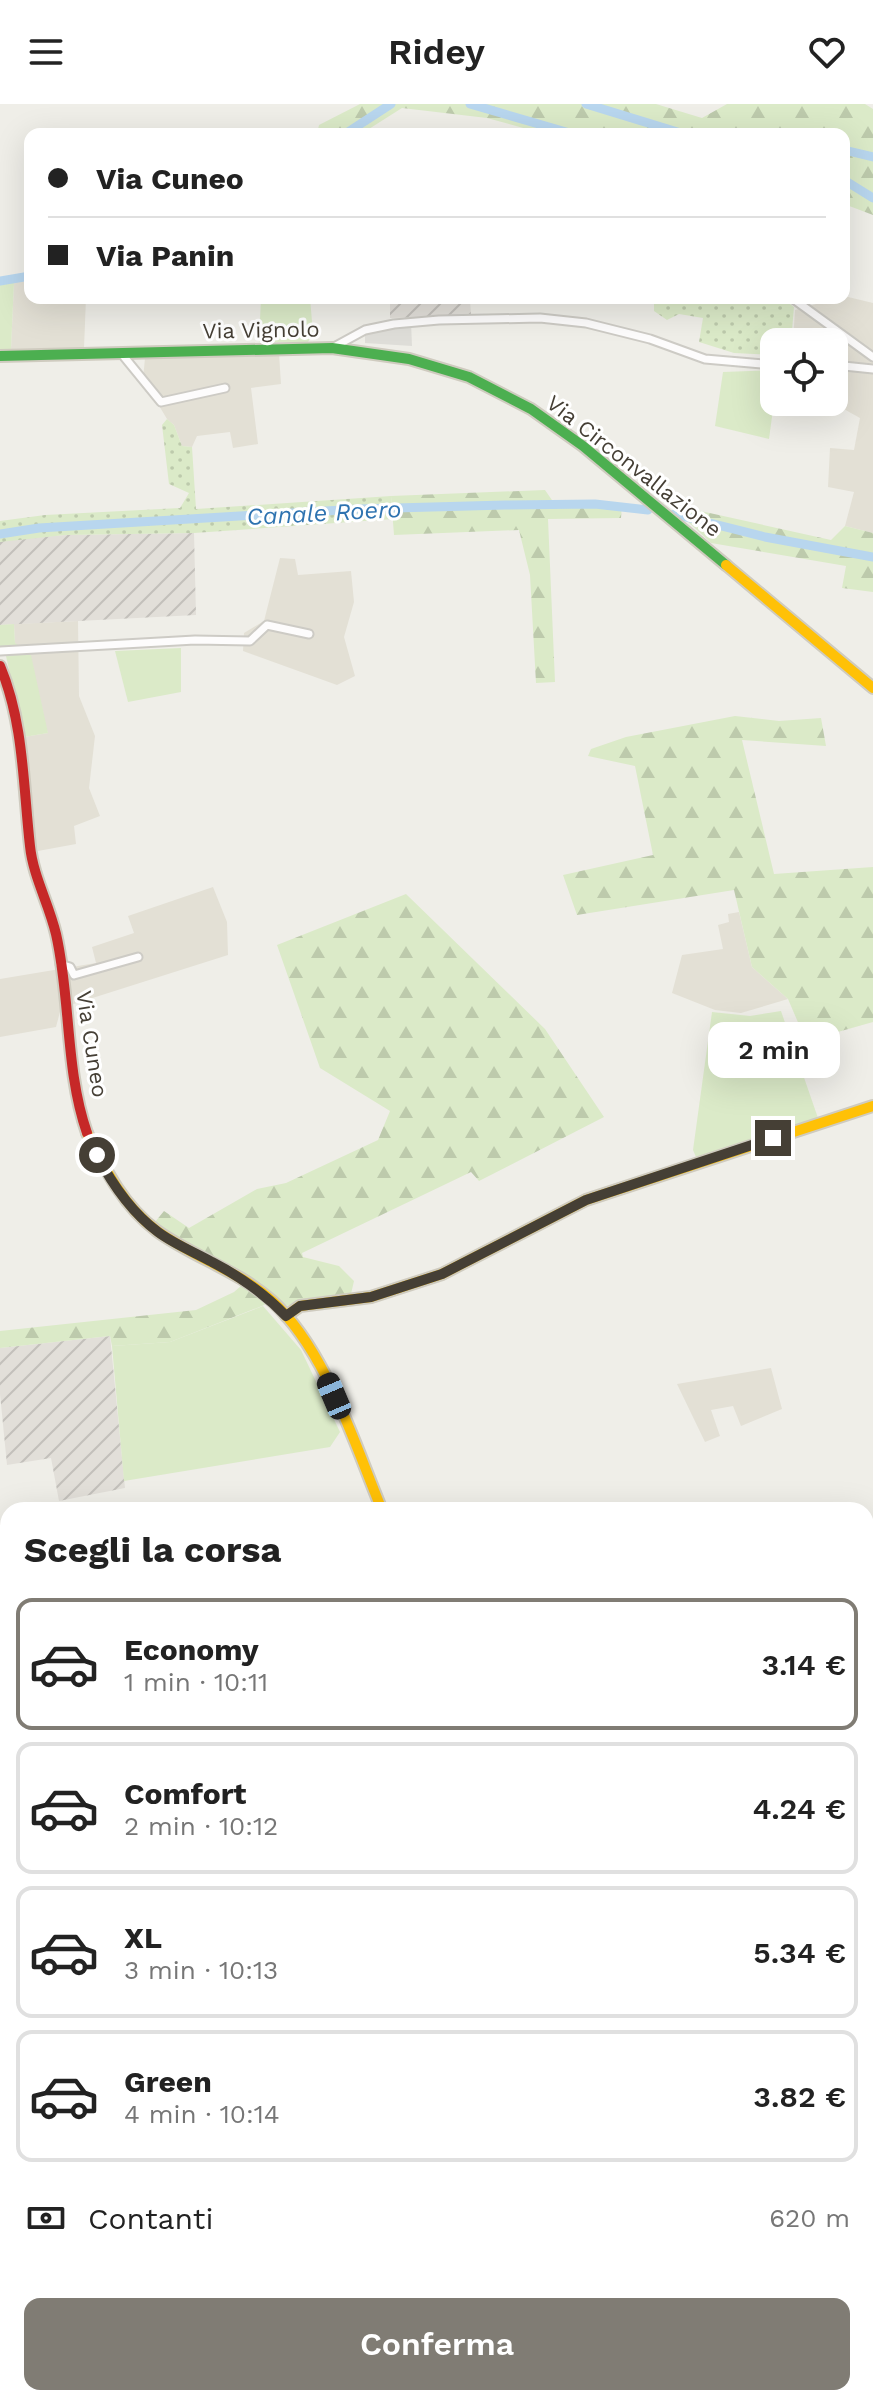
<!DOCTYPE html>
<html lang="it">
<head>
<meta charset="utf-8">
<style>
	:root { --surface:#fff; --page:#f6f6f6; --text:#222; --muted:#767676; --line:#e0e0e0; --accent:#807c74 }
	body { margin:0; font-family:"Work Sans",sans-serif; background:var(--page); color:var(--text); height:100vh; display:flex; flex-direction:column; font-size:30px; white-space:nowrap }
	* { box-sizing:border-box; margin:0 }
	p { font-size:26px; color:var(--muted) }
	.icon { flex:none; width:44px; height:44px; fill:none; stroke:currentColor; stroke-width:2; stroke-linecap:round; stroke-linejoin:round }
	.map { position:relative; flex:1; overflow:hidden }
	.sheet { position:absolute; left:0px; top:1398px; width:874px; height:904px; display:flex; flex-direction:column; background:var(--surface); border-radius:24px 24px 0 0; box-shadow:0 8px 32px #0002 }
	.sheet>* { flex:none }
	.banner { position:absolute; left:24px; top:24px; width:826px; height:176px; border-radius:16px; box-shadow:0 8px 32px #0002; display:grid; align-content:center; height:176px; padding:0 24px; background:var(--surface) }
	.buttons { position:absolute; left:760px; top:224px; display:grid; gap:16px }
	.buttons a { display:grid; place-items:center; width:88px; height:88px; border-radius:16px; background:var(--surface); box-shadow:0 8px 32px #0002; font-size:40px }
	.end { position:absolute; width:36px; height:36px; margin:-18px; border:10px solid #453f35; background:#fff; box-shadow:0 0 0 4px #fff }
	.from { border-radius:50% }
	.bubble { position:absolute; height:56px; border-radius:16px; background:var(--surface); box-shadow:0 8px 32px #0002; font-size:26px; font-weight:600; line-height:56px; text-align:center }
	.car { position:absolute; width:24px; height:48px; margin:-24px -12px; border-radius:10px; box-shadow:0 0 6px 2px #0007; background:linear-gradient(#222 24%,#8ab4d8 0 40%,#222 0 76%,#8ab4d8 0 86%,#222 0) }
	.banner b { display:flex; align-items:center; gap:28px; height:76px; font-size:30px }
	.banner b+b { border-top:2px solid var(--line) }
	.banner i { width:20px; height:20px; background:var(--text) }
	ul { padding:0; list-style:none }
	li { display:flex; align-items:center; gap:24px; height:132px; margin:0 16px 12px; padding:0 8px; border:4px solid var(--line); border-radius:16px }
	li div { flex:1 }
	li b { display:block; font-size:30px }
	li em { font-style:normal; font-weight:600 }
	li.active { border-color:var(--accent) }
	li>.icon { width:72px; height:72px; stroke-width:1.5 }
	h2 { padding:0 24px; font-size:36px; line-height:96px }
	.pay { display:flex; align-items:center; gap:20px; height:88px; padding:0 24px; font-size:30px }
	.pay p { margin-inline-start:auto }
	.primary-button { display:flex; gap:16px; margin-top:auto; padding:16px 24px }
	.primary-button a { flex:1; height:92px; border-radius:16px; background:var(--accent); color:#fff; font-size:32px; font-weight:600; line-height:92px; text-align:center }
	header { display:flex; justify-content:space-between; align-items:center; height:104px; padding:0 24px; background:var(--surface); font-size:36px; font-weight:600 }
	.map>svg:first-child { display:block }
</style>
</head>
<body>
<header><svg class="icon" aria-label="menu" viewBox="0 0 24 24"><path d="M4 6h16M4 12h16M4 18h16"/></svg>Ridey<svg class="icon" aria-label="heart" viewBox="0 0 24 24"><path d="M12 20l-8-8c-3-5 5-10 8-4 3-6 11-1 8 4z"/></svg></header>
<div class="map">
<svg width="873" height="2302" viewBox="0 0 873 2302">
	<defs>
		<pattern id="industrial-furrows" width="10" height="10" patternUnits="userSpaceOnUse" patternTransform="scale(2)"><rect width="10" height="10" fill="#e2dfd9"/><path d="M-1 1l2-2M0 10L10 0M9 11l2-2" fill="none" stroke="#c3c0bb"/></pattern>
		<pattern id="grass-dots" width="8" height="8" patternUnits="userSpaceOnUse" patternTransform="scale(2)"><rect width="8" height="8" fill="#dbeac8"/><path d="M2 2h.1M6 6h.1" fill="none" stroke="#bdcaac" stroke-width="1.8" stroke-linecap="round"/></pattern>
		<pattern id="forest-firs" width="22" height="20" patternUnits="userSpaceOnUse" patternTransform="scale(2)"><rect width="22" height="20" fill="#dbeac8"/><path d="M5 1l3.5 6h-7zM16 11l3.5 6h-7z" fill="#bdcaac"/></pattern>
	</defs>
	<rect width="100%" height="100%" fill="#efeee8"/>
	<g fill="#e3e0d5">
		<polygon points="30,175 30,194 86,194 84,244 11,245 14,178"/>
		<polygon points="844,192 873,199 873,429 845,422 854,388 828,383 830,344 854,346 860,314 842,304 847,276 834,269 834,238 793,238 795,206"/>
		<polygon points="279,250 281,280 251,284 258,340 233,344 230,328 197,332 192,343 182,342 174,321 167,315 143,275 145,254"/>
		<polygon points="280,454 295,455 298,471 351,467 354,498 344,533 355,572 337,581 243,547 244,529 264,517"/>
		<polygon points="78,517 79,592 95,632 89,684 100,712 74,722 76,740 38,747 30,708 24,633 48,629 15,539 14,520"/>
		<polygon points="213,783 227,818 228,851 61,904 56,923 0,933 0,875 96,859 92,843 134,829 128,812"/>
		<polygon points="739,808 752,863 788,895 741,909 715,906 672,889 682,851 723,845 718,821 729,818 728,810"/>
		<polygon points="771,1264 782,1305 741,1322 733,1302 711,1306 720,1332 705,1338 677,1280"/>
	</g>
	<g fill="url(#industrial-furrows)">
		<polygon points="390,194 470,194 471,212 390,214"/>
		<polygon points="194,429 196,511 0,521 0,438 4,436 65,431"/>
		<polygon points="110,1232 125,1384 59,1397 51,1354 7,1361 0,1290 0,1244"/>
	</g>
	<g fill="url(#grass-dots)">
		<polygon points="654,194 782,194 794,203 791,238 774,238 774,251 734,249 699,238 703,214 679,210 667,216 654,207"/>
		<polygon points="167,315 174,321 182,342 192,343 196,405 391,392 393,415 194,429 65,431 0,438 0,417 45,411 180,404 189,389 169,380 162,321"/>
	</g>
	<g fill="url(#forest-firs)">
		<polygon points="360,0 656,0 702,14 727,0 865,0 873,5 873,111 844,100 844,30 545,30 487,14 402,4 361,30 317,30 319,21"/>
		<polygon points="545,386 554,399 594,397 622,400 621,414 548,415 555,578 536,579 530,471 519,426 394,431 391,392"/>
		<polygon points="669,400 831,436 845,422 873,429 873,488 842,484 846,462 711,439"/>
		<polygon points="735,612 779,617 821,614 826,642 742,636 774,770 873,763 873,918 806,937 788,895 752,863 734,786 577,811 563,771 653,751 635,662 588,652 591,645 626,633"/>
		<polygon points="406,790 545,925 604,1013 479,1077 471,1068 302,1149 303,1153 339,1162 354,1177 351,1190 317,1193 287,1202 277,1194 262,1202 170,1238 112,1242 110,1232 0,1244 0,1227 196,1206 234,1188 250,1174 193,1143 155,1118 164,1107 189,1124 257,1085 286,1079 378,1036 390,1007 320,964 277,841"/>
		<polygon points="866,1731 873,1743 873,1895 866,1883"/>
	</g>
	<g fill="#dbeac8">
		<polygon points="14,178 11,245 0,245 0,180"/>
		<polygon points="261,194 310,194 313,229 308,238 259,238"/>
		<polygon points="774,266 774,298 769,335 715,322 723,268"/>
		<polygon points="14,520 15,539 31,551 48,629 24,633 6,552 0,546 0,521"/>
		<polygon points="181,544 181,588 128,598 115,547"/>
		<polygon points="781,907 818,1014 696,1053 693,1046 712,908 750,912"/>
		<polygon points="263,1202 301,1246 340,1328 330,1343 124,1377 112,1242 170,1238"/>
	</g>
	<polygon fill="#deddd8" points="411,218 412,242 365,239 365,226"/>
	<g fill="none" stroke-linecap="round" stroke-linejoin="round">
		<g stroke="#b8d6ee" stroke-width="3">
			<polyline points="0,1721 8,1720"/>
			<polyline points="809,2294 812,2302"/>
		</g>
		<g stroke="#b8d6ee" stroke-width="9">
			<polyline points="470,0 573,30"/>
			<polyline points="586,0 684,30"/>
			<polyline points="345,30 391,0"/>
			<polyline points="844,46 873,53"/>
			<polyline points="844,76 873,94"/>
			<polyline points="0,177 30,172"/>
			<polyline points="674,410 765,433 873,453"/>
			<polyline points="0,430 39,424 359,405 505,401 595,400 648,406"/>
		</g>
		<defs>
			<g id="street">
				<polyline points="792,194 873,253"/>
				<polyline points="332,244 365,226 394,220 439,216 540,214 586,219 650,235 705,255 774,261"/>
				<polyline points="121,249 161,298 225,284"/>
				<polyline points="834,261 873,265"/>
				<polyline points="0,547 195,536 250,537 267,521 309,530"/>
				<polyline points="60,860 70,863 74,871 138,853"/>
				<polyline points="866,2222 873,2218"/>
			</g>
			<polyline id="fast" points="0,252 332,244 409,255 469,273 531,305 583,342 726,461"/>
			<g id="slow">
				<polyline points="726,461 873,584"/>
				<path d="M 87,1029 C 105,1065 123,1102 157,1127 C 193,1153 239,1167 272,1197 C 326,1246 354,1339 382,1406"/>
				<polyline points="286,1212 300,1202 371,1193 442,1170 586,1096 873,1002"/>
				<polyline points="802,2294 805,2302"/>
			</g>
			<path id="jam" d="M 0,562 C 24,619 23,681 30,742 C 33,772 49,800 56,830 C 71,895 65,966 87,1029"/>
		</defs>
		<use href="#street" stroke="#cdcbc5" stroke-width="11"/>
		<use href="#fast" stroke="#cfcbbf" stroke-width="14"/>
		<use href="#slow" stroke="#cfcbbf" stroke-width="14"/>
		<use href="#jam" stroke="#cfcbbf" stroke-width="14"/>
		<use href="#street" stroke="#fdfcfc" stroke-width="7"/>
		<use href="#fast" stroke="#4caf50" stroke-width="10"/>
		<use href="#slow" stroke="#ffc107" stroke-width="10"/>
		<use href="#jam" stroke="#c62828" stroke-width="10"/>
	</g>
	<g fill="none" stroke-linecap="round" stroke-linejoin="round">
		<path stroke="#453f35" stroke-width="10" d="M 97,1051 C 112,1080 131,1108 158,1128 C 174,1140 194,1148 212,1158 C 239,1172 265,1190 286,1212 L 300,1202 L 371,1193 L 442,1170 L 586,1096 L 773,1034"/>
	</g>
	<g text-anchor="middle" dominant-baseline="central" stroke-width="6" stroke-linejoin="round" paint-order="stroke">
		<g font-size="22" fill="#453f35" stroke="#fff">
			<text transform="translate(261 226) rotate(-1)">Via Vignolo</text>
			<text transform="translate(634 362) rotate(38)">Via Circonvallazione</text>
			<text transform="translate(92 940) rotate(81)">Via Cuneo</text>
		</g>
		<g font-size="24" font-style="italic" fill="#2e73b0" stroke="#fff">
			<text transform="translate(324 409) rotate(-3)">Canale Roero</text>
		</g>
	</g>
</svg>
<div class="buttons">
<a><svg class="icon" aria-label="locate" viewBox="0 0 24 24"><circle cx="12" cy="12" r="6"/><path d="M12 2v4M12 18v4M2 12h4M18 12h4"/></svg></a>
</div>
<i class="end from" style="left:97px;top:1051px"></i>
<i class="end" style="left:773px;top:1034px"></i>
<div class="bubble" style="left:708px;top:918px;width:132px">2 min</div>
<i class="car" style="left:334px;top:1292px;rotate:337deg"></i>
<div class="banner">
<b><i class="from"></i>Via Cuneo</b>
<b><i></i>Via Panin</b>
</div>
<section class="sheet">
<h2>Scegli la corsa</h2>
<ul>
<li class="active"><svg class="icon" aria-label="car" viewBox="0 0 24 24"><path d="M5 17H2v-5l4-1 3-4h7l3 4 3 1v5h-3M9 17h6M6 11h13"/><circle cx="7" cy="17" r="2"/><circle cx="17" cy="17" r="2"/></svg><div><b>Economy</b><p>1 min · 10:11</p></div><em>3.14 €</em></li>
<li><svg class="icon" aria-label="car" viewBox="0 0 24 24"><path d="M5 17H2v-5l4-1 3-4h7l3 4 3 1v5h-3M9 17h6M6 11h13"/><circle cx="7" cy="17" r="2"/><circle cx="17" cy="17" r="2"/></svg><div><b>Comfort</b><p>2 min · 10:12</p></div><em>4.24 €</em></li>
<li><svg class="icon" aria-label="car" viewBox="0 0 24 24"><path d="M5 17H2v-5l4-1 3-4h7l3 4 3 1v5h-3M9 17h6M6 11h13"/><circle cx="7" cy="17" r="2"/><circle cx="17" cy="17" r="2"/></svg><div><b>XL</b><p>3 min · 10:13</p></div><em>5.34 €</em></li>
<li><svg class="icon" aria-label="car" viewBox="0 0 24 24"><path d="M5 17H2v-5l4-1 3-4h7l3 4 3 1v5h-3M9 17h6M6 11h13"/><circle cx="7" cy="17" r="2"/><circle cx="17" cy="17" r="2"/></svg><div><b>Green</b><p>4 min · 10:14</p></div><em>3.82 €</em></li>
</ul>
<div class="pay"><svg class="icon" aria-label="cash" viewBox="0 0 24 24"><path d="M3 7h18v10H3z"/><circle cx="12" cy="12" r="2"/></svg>Contanti<p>620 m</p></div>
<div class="primary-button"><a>Conferma</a></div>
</section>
</div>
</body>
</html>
